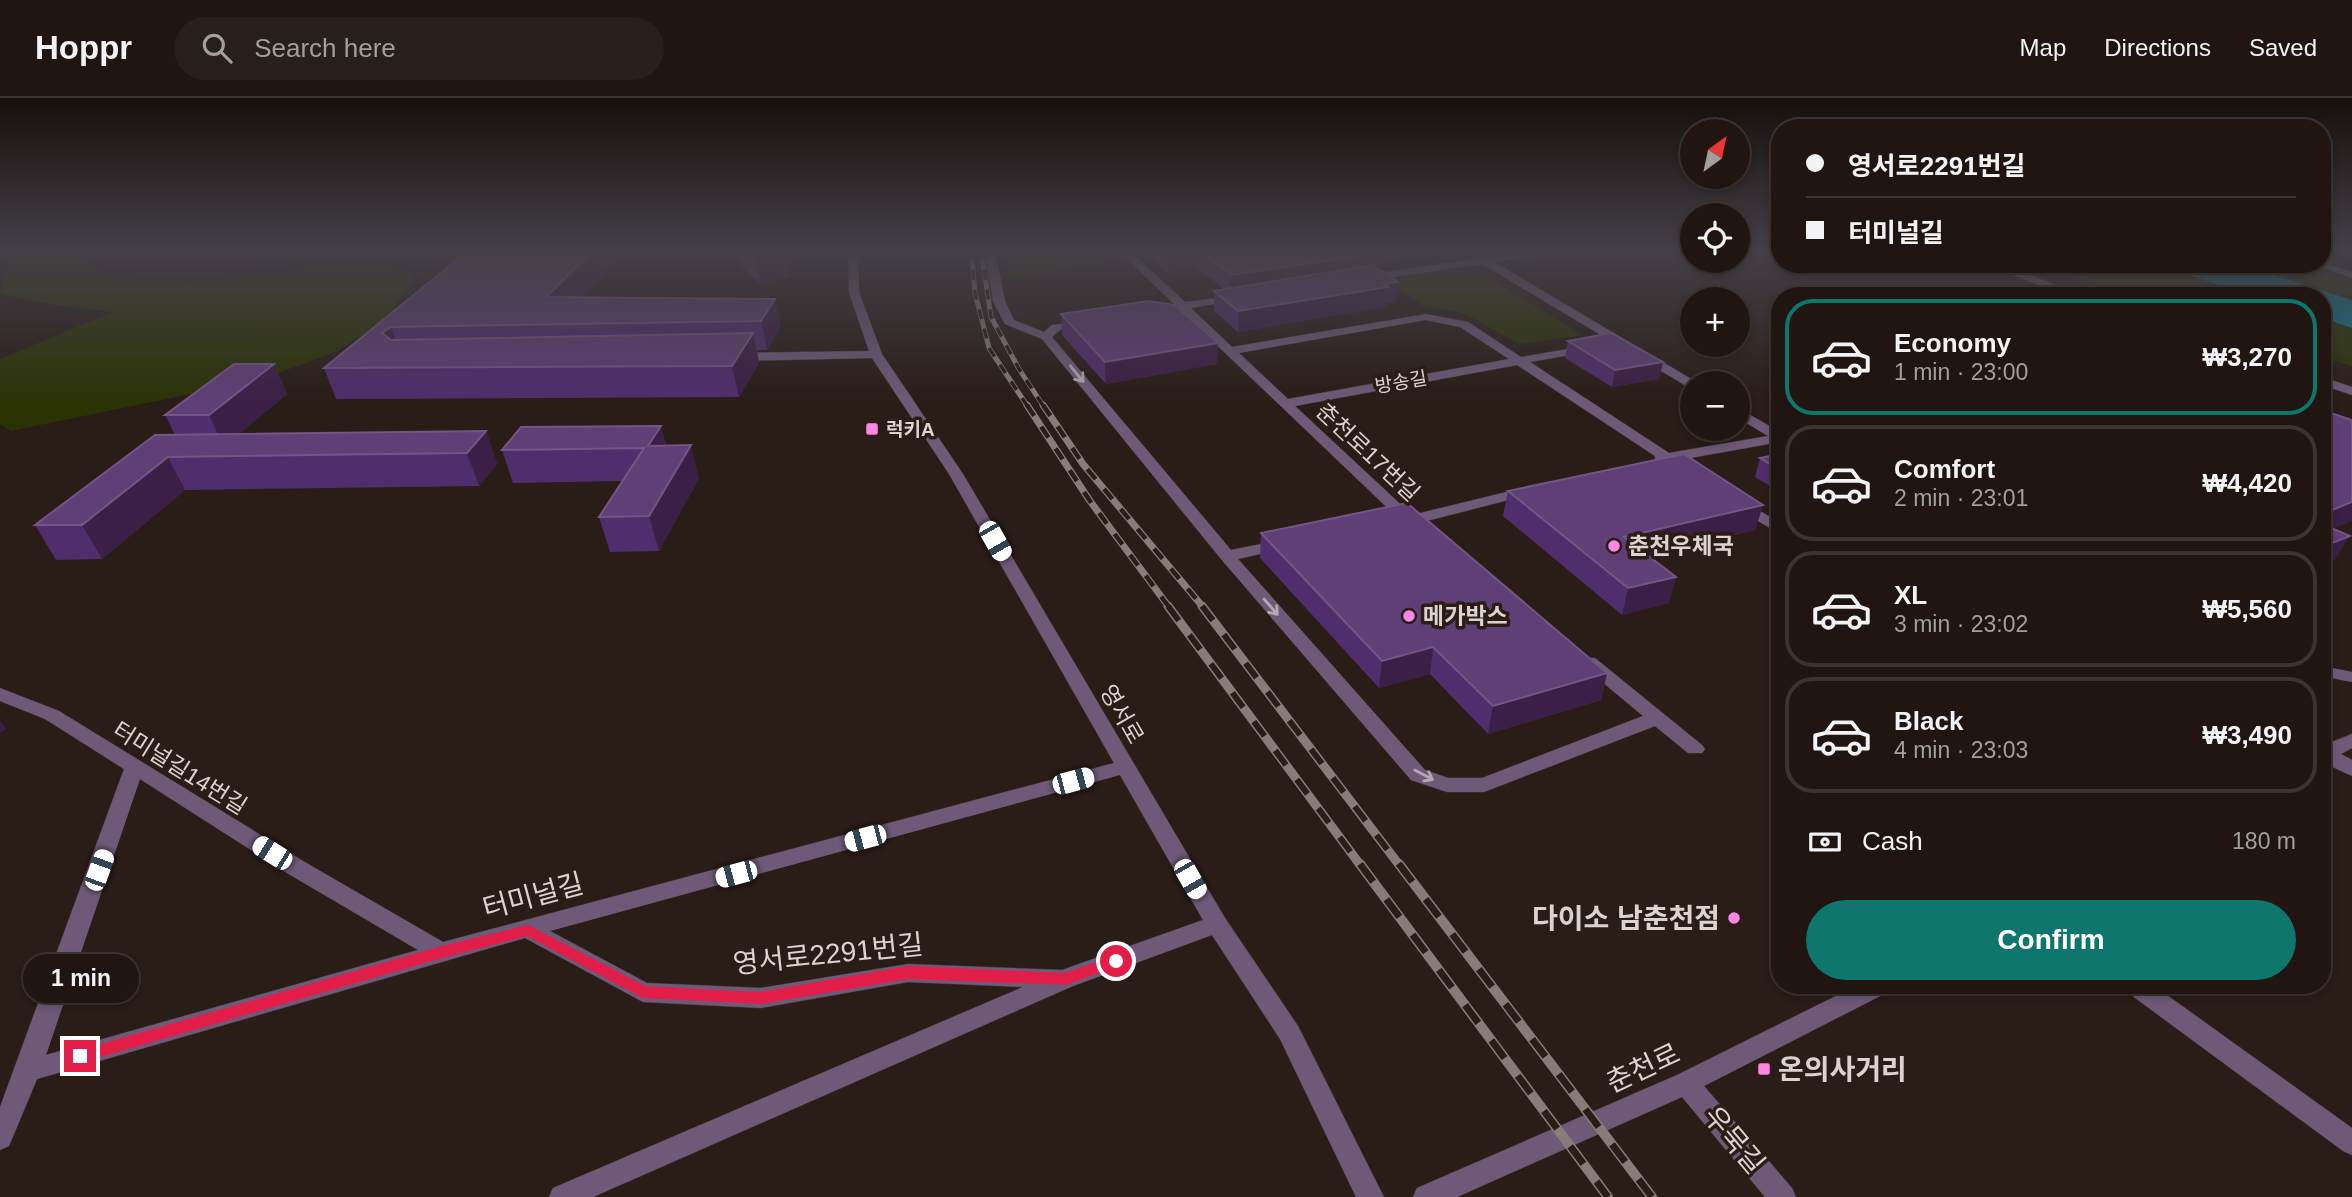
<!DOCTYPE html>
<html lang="en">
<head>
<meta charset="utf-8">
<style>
	:root { --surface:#201511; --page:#281e1a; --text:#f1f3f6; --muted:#a29f9f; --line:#3d3431; --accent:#0f766e }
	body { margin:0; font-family:Arial,"Noto Sans KR",sans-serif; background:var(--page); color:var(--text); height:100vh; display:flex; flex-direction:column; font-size:26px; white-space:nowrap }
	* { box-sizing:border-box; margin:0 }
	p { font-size:23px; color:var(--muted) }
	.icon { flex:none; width:38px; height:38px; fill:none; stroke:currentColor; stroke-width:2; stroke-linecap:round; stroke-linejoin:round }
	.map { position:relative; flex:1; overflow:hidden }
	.panel { position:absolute; left:1771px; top:189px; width:560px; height:707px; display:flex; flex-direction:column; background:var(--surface); border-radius:28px; box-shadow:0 4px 10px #0003,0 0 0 2px var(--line) }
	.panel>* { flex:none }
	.hud { position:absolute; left:1771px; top:21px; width:560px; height:154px; border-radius:28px; box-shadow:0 4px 10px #0003,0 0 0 2px var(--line); display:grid; align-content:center; height:154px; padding:0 35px; background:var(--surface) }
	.needle { width:46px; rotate:33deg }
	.fabs { position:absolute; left:1680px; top:21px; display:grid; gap:14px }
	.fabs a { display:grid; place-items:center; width:70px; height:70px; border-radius:50%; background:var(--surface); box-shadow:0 4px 10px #0003,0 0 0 2px var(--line); font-size:35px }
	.end { position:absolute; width:32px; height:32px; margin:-16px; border:9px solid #e11d48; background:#fff; box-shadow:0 0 0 4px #fff }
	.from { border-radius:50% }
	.bubble { position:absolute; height:49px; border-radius:24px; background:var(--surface); box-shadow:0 4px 10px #0003,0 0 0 2px var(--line); font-size:23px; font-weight:800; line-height:49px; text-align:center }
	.car { position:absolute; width:21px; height:42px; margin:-21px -10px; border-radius:9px; box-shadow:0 0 5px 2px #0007; background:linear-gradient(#fff 24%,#345 0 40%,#fff 0 76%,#345 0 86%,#fff 0) }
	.hud b { display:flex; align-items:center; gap:24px; height:66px; font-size:26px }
	.hud b+b { border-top:2px solid var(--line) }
	.hud i { width:18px; height:18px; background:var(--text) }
	ul { padding:12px 0 0; list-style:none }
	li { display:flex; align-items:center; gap:21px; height:116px; margin:0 14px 10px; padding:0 21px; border:4px solid var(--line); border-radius:28px }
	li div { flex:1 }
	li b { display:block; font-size:26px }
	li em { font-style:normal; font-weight:800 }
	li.current { border-color:var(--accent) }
	li>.icon { width:63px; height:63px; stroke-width:1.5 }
	.pay { display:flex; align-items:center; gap:18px; height:77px; padding:0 35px; font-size:26px }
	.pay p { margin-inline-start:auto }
	.primary-button { display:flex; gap:14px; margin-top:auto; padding:14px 35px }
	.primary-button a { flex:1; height:80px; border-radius:42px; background:var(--accent); color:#fff; font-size:28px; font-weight:800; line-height:80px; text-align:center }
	header { display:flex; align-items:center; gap:42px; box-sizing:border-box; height:98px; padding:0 35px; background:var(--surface); border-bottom:2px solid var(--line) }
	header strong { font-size:33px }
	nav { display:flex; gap:38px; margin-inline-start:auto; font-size:24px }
	.search { width:490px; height:63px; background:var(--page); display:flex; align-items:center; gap:18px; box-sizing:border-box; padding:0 24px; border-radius:38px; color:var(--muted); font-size:26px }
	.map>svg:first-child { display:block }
</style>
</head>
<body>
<header>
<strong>Hoppr</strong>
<div class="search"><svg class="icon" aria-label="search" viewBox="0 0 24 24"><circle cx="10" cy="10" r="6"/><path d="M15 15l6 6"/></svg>Search here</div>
<nav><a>Map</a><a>Directions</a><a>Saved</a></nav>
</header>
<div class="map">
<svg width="2352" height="1099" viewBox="0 0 2352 1099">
	<rect width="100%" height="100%" fill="#2a1c17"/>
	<g fill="#2b3305">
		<polygon points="12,152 85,152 82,164 115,181 188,184 261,180 309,170 379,166 414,178 390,218 336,254 259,282 11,333 0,326 0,261 113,214 60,208 0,196"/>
		<polygon points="1010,152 1088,152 1102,165 1009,182"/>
		<polygon points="2036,166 2156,166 2252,198 2134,198"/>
		<polygon points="2240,166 2301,166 2352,181 2352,202"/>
		<polygon points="1455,172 1482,176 1583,237 1519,246 1464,215 1424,209 1387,182 1430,173"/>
		<polygon points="2322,221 2352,230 2352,268 2322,259"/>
	</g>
	<polygon fill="#0d788f" points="2156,166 2240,166 2352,202 2352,230 2322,220 2322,198 2252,198"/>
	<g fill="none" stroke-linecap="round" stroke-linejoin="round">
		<defs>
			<g id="minor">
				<path d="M 848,152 L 858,152 L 859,194 L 882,256 L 963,376 L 1225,820 L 1298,928 L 1384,1099 L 1356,1099 L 1280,941 L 1212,837 L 1073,888 L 593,1099 L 549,1099 L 553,1090 L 1023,889 L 908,884 L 761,910 L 643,904 L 525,840 L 37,981 L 9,1048 L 0,1052 L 0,1009 L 124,671 L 45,621 L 0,603 L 0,590 L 59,613 L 303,763 L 443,844 L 1114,665 L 949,376 L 872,260 L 734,263 L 728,259 L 734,255 L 869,253 L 849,194 ZM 1120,677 L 1203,822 L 1062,872 L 908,866 L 761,890 L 647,885 L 550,833 ZM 140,681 L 287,775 L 418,852 L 46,957 Z"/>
				<polygon points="985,152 995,152 1005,203 1014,222 1044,234 1052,227 1087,223 1087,227 1060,232 1052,239 1231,452 1281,442 1287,444 1289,447 1287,450 1238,461 1425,672 1448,680 1482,680 1643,618 1583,568 1580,564 1583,560 1595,560 1702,647 1705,651 1702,655 1688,655 1655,628 1484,694 1447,694 1411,682 1221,461 1042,241 1005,226 993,203"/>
				<path d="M 1118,152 L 1129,152 L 1185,204 L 1242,197 L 1242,201 L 1191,210 L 1232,249 L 1426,216 L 1468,224 L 1521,259 L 1592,247 L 1592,253 L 1530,264 L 1669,355 L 1768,338 L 1738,320 L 1738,310 L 1780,334 L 1780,344 L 1679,362 L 1692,372 L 1690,375 C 1680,377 1667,367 1655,364 L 1655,358 L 1517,267 L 1295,308 L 1412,417 L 1527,389 L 1534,393 L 1532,396 L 1415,426 L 1397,427 L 1394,424 L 1398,420 L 1180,212 L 1151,214 L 1151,210 L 1174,206 ZM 1426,222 L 1460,229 L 1509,261 L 1288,301 L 1239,255 Z"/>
				<path d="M 1461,152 C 1474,151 1477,158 1488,159 C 1507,161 1540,152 1563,152 L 1558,155 L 1494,164 L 1698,285 L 1692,285 L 1692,290 L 1688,289 L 1482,166 L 1366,183 L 1361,180 L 1366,177 L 1474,161 Z"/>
				<polygon points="2322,164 2352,174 2352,180 2312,166"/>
				<polygon points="1985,166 2001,166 2084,198 2068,198"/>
				<polygon points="2322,279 2352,289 2352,297 2322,287"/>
				<polygon points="1741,403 1780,424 1780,436 1736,410 1736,404"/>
				<polygon points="2322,568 2352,574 2352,584 2322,578"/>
				<polygon points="2352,636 2352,650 2341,656 2352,662 2352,678 2322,664 2322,648"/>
				<polygon points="1858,887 1892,887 1888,894 1704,988 1792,1090 1796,1099 1765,1099 1682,999 1457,1099 1413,1099 1417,1090 1677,977"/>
				<polygon points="2123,887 2153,887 2352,1030 2352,1057 2343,1053 2127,894"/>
			</g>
		</defs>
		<use href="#minor" stroke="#463934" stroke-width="1"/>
		<use href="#minor" fill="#6e5a78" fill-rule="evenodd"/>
		<defs>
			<g id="rail-far3">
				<polyline points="971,152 975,195 989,250 1028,309"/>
				<polyline points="981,152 991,219 1019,271 1044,309"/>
			</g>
			<g id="rail-far2">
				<polyline points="1027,307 1090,403 1169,509"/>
				<polyline points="1043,307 1083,366 1203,509"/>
			</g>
			<g id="rail-far1">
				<polyline points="1168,508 1361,768"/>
				<polyline points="1202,508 1400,768"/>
			</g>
			<g id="rail">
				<polyline points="1360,766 1608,1099"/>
				<polyline points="1399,766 1652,1099"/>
			</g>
		</defs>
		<use href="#rail-far3" stroke="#887c78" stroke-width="5"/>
		<use href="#rail-far2" stroke="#887c78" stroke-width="7"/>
		<use href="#rail-far1" stroke="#887c78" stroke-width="9"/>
		<use href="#rail" stroke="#887c78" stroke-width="10"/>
		<use href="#rail-far3" stroke="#2a1c17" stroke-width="3.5" stroke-dasharray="10" stroke-linecap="butt"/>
		<use href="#rail-far2" stroke="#2a1c17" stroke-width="4.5" stroke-dasharray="13" stroke-linecap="butt"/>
		<use href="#rail-far1" stroke="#2a1c17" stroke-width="6" stroke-dasharray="18" stroke-linecap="butt"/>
		<use href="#rail" stroke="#2a1c17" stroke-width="7" stroke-dasharray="22" stroke-linecap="butt"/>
	</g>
	<g fill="#502d6c">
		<polygon points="469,152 614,161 615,163 581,200 775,201 780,229 767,252 757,252 759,265 739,299 336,301 324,270"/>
		<polygon points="738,152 785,152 790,179 760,185 742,169"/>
		<polygon points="1141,152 1417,152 1375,169 1396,204 1386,205 1386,209 1238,234 1214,213 1214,193 1224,191 1198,171 1168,175"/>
		<polygon points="1061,216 1217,266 1106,286 1062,237"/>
		<polygon points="1568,243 1659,281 1612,289 1565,260"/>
		<polygon points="274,266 287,296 239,336 486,333 497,366 479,388 185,392 102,461 56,462 35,427 175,337 165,317"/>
		<polygon points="667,348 699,380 659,453 610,454 599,419 622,383 513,385 502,352"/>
		<polygon points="1780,356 1780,394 1755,379 1760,360"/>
		<polygon points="1508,393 1763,407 1755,432 1648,458 1676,479 1669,505 1622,517 1503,418"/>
		<polygon points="1261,435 1607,575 1601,602 1488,636 1430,576 1379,590 1260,460"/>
	</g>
	<g fill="#3b1f46">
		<polygon points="594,152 634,152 614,161 615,163 556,226 546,199"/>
		<polygon points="786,152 790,179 760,185 755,158"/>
		<polygon points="1198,152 1198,171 1168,175 1168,156"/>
		<polygon points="1372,152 1417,152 1356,177 1230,197 1231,177"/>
		<polygon points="1398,184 1396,204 1386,205 1386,209 1238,234 1238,213"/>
		<polygon points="775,201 780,229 767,252 761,223"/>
		<polygon points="391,229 402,258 382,235"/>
		<polygon points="753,235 759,265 739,299 732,268"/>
		<polygon points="1218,245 1217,266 1106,286 1105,264"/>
		<polygon points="1663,264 1659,281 1612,289 1615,272"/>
		<polygon points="274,266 287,296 224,349 209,317"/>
		<polygon points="661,328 670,360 648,348"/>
		<polygon points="486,333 497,366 479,388 467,355"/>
		<polygon points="691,347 699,380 659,453 649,418"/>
		<polygon points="168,359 185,392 102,461 82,427"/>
		<polygon points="2352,404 2352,423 2322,435 2322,416"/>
		<polygon points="1763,407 1755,432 1618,465 1624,439"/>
		<polygon points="2350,438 2334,463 2322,468 2322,449"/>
		<polygon points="1676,479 1669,505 1622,517 1628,490"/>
		<polygon points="1433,549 1430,576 1379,590 1382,563"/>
		<polygon points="1607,575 1601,602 1488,636 1493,608"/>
		<polygon points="0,622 6,631 0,635"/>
	</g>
	<g fill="#603f77" stroke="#735684" stroke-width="2">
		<polygon points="469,152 594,152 546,199 775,201 761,223 391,229 382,235 391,242 753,235 732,268 324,270"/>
		<polygon points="748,152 786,152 755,158"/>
		<polygon points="1163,152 1197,152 1168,156"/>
		<polygon points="1199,152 1372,152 1357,158 1231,177"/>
		<polygon points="1372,167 1398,184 1384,186 1388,189 1238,213 1214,193"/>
		<polygon points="1149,203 1174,207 1218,245 1105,264 1061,216"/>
		<polygon points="1611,235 1663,264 1615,272 1568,243"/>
		<polygon points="234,266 274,266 209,317 165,317"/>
		<polygon points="2322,312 2352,322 2352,404 2322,416"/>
		<polygon points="661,328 648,348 691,347 649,418 599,419 644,350 502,352 521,329"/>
		<polygon points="486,333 467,355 168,359 82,427 35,427 155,337"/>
		<polygon points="1684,356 1763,407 1624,439 1676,479 1628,490 1508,393"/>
		<polygon points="1780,356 1780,372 1760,360"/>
		<polygon points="1407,405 1607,575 1493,608 1433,549 1382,563 1261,435"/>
		<polygon points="2322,426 2350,438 2322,449"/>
	</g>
	<defs><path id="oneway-shaft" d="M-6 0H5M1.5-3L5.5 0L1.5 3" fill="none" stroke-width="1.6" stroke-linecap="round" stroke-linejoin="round" transform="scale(1.75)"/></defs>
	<g stroke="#b6a8b0">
		<use href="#oneway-shaft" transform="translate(1077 276) rotate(51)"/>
		<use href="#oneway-shaft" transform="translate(1271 509) rotate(49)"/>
		<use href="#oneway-shaft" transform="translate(1424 677) rotate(28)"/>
	</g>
	<linearGradient id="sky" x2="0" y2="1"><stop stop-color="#170f0d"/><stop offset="0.5" stop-color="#444047"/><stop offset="1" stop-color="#444047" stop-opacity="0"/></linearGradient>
	<rect width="2352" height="306" fill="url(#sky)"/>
	<polygon fill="#e11d48" points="528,827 645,888 737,893 761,894 908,868 1065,875 1116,857 1124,863 1121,867 1066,887 908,881 761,906 643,900 527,838 442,860 80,965 71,958 80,952 442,848"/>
	<g fill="#fc86e4" stroke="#2a1c17" stroke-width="2.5">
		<rect x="865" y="324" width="14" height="14" rx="3.5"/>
		<circle cx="1614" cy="448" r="7"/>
		<circle cx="1409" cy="518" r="7"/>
		<circle cx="1734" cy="820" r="7"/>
		<rect x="1757" y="964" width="14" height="14" rx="3.5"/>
	</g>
	<g text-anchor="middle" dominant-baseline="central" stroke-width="7" stroke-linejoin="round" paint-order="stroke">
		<g font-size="19" fill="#dcd2ce" stroke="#2a1c17">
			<text transform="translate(1401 284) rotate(-10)">방송길</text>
		</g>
		<g font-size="19" font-weight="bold" fill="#dcd2ce" stroke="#2a1c17" text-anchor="start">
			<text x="886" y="331">럭키A</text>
		</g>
		<g font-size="23" fill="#dcd2ce" stroke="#2a1c17">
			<text transform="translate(1368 354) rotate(43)">춘천로17번길</text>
			<text transform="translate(1122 616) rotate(60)">영서로</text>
			<text transform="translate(180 670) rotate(32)">터미널길14번길</text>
		</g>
		<g font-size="23" font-weight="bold" fill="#dcd2ce" stroke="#2a1c17" text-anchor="start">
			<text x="1628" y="448">춘천우체국</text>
			<text x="1423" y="518">메가박스</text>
		</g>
		<g font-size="28" fill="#dcd2ce" stroke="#2a1c17">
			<text transform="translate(533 798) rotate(-15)">터미널길</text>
			<text transform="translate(828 856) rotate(-6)">영서로2291번길</text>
			<text transform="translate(1643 970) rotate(-25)">춘천로</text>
			<text transform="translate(1734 1042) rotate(50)">우묵길</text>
		</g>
		<g font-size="28" font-weight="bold" fill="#dcd2ce" stroke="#2a1c17" text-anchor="end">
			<text x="1720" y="820">다이소 남춘천점</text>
			<text x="1778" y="971" text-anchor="start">온의사거리</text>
		</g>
	</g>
</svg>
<div class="fabs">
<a><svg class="needle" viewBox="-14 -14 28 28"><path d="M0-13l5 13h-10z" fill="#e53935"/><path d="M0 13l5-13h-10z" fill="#a29f9f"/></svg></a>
<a><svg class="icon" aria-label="locate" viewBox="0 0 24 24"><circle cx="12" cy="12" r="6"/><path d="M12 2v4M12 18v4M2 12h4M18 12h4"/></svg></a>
<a>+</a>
<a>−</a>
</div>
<i class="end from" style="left:1116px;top:863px"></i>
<i class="end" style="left:80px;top:958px"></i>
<div class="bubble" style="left:23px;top:856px;width:116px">1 min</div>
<i class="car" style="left:995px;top:443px;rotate:150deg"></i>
<i class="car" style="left:1073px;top:683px;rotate:75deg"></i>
<i class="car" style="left:865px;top:740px;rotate:255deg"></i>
<i class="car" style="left:272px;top:755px;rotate:302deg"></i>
<i class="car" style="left:99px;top:772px;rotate:20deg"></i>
<i class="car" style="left:736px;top:776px;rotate:255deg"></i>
<i class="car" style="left:1190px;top:781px;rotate:150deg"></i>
<div class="hud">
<b><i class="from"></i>영서로2291번길</b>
<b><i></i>터미널길</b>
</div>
<section class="panel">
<ul>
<li class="current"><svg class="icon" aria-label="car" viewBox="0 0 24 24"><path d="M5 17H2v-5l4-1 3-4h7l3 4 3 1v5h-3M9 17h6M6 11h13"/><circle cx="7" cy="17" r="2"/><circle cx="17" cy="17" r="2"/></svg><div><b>Economy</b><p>1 min · 23:00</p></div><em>₩3,270</em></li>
<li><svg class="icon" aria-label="car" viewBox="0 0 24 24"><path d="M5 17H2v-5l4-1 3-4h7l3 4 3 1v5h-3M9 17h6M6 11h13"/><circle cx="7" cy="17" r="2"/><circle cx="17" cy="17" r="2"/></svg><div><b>Comfort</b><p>2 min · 23:01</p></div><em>₩4,420</em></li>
<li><svg class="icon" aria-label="car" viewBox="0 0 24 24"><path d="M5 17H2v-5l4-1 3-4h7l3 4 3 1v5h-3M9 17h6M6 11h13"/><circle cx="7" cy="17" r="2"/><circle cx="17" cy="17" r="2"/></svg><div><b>XL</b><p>3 min · 23:02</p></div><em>₩5,560</em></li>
<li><svg class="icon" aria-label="car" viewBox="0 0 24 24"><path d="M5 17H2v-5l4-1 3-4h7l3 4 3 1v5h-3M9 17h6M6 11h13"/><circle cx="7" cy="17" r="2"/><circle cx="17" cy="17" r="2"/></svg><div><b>Black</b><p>4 min · 23:03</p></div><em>₩3,490</em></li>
</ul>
<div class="pay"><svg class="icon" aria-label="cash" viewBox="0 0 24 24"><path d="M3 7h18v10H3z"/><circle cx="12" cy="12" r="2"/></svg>Cash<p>180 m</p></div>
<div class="primary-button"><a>Confirm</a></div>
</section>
</div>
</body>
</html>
